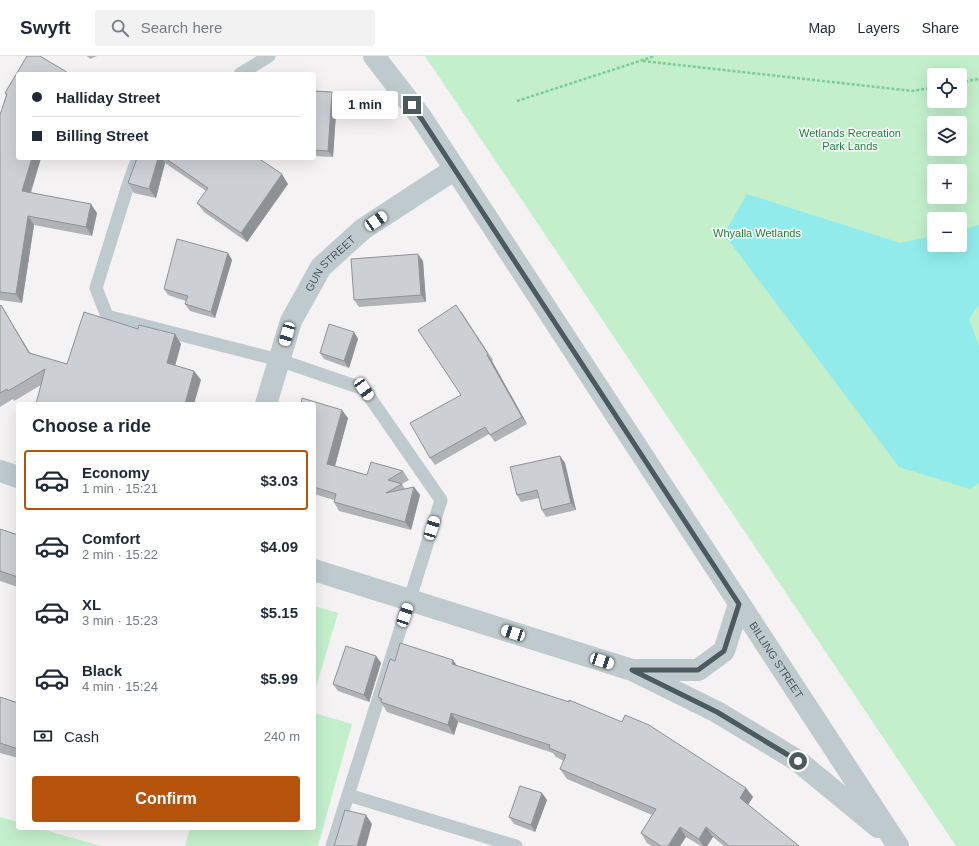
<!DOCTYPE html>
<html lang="en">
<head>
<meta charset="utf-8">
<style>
	:root { --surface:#fff; --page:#f2f2f3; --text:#1f2937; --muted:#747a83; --line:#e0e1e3; --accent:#b45309 }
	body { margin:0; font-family:Helvetica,sans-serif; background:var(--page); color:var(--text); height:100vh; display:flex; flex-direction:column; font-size:15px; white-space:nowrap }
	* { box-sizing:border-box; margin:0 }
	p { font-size:13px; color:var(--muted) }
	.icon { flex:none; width:22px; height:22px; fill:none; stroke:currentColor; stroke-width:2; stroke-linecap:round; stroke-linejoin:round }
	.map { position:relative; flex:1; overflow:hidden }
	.side { position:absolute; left:16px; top:346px; width:300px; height:428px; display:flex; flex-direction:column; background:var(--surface); border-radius:4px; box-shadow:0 4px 16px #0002 }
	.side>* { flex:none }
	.banner { position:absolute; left:16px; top:16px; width:300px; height:88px; border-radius:4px; box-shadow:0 4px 16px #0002; display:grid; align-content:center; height:88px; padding:0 16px; background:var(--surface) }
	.buttons { position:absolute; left:927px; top:12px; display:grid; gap:8px }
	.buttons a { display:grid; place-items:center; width:40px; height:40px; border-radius:4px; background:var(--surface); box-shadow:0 4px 16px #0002; font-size:20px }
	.end { position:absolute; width:18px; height:18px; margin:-9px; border:5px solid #4a5a5f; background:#fff; box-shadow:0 0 0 2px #fff }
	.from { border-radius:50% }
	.bubble { position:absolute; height:28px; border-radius:4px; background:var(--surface); box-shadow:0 4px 16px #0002; font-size:13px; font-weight:600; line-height:28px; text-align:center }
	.car { position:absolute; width:12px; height:24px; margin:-12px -6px; border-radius:5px; box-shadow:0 0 3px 1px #0007; background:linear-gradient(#fff 24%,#345 0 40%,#fff 0 76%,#345 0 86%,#fff 0) }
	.banner b { display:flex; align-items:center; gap:14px; height:38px; font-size:15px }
	.banner b+b { border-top:1px solid var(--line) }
	.banner i { width:10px; height:10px; background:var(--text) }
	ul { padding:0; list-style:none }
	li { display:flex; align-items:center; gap:12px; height:60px; margin:0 8px 6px; padding:0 8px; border:2px solid transparent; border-radius:4px }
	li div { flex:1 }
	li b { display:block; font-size:15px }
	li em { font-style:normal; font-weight:600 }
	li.on { border-color:var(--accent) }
	li>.icon { width:36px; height:36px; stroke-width:1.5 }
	h2 { padding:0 16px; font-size:18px; line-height:48px }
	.pay { display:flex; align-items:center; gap:10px; height:44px; padding:0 16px; font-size:15px }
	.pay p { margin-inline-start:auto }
	.button { display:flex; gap:8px; margin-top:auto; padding:8px 16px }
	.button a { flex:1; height:46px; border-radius:4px; background:var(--accent); color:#fff; font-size:16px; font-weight:600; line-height:46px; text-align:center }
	header { display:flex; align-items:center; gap:24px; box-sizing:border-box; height:56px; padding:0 20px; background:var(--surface); border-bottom:1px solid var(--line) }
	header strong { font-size:19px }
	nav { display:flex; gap:22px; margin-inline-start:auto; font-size:14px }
	.search { width:280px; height:36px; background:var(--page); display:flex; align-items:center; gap:10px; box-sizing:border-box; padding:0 14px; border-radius:4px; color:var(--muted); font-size:15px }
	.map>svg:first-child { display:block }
</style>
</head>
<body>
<header>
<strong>Swyft</strong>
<div class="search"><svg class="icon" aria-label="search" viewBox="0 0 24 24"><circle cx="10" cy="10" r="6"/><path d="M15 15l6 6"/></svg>Search here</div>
<nav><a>Map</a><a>Layers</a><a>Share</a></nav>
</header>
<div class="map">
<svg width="979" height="790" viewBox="0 0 979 790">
	<rect width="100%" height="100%" fill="#f4f2f2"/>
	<g fill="#c3efcb" fill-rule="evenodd">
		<path d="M 425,0 L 979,0 L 979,790 L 956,790 ZM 934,19 L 960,19 L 960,45 L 934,45 ZM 934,67 L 960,67 L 960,93 L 934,93 ZM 934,115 L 960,115 L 960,141 L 934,141 ZM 934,163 L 960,163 L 960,189 L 934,189 Z"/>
		<polygon points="314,550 338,557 314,638"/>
		<polygon points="314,657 352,668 318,790 185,790 190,772 314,772"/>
		<polygon points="0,761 18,766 18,772 38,772 101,790 0,790"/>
	</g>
	<polygon fill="#91ebeb" points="747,138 900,187 934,180 934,189 960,189 960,174 979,169 979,249 969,263 979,290 979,427 970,433 899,411 724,178"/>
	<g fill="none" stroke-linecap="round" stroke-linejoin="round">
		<g stroke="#7bcd94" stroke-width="2.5" stroke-dasharray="3 2" stroke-linecap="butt">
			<polyline points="643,5 913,35 934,31"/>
			<polyline points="960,26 979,23"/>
			<polyline points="517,45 655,0"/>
		</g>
		<g stroke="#becace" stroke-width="13">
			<polyline points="240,18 269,0"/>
			<polyline points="138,102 129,126 96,232 107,260 279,304 364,333 441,444 332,790"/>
			<polyline points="348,739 516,790"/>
		</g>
		<g stroke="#becace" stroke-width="22">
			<path id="s1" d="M 374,0 L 421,61 L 898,790"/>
			<path id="s2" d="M 266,348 L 291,265 L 321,211 L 363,173 L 455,113"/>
			<polyline points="0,415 18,421"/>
			<polyline points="314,514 632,614 717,656 798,705 878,771"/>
			<polyline points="637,614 698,614 724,595 739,548"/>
		</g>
	</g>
	<g fill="#afb3b6">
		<polygon points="27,0 18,102 41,102 31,137 97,157 92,180 34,169 22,247 0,244 0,59 6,39 5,37"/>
		<polygon points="87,0 97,0 90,3"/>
		<polygon points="314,35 332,36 337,43 333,101 314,100"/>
		<polygon points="137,102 234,102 288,128 247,186 204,156 197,147 206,135 165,107 156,142 134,137 128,127"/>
		<polygon points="228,197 232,204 215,262 190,255 185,248 186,245 168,239 164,233"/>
		<polygon points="423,205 426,246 359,251 354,244"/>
		<polygon points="1,249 7,259 30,297 67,308 138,273 175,278 181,288 175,310 194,315 201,324 41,329 14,345 13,343 0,351 0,250"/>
		<polygon points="461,255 493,304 492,305 527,368 495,386 489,378 435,409 430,402 461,339"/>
		<polygon points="354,276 358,283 349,312 324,303 320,297"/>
		<polygon points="314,348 348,362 335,410 367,419 403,415 409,424 402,428 405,433 414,431 420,439 411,474 339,455 334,446 334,444 314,438"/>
		<polygon points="560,400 565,407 576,454 546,461 542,454 539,442 521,446 517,439"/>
		<polygon points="0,473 18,479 18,531 0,525"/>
		<polygon points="376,600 381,607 369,646 338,635 333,628"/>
		<polygon points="453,604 457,610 746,732 753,741 748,749 799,790 724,790 713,781 707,790 701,790 686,781 680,790 652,790 647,787 641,777 652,759 567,723 560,713 564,705 556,701 553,697 458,666 454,679 387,656 378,641 395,605"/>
		<polygon points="0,641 18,647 18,702 0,697"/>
		<polygon points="542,737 547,744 535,776 514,768 509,761"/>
	</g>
	<g fill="#8f9294">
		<polygon points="332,36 337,43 333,101 328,95"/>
		<polygon points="32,102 41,102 28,144 22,135"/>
		<polygon points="158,102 162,102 165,107 156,142 149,133"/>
		<polygon points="282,118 288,128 247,186 241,177"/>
		<polygon points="91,148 97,157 92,180 86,171"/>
		<polygon points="28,160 34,169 22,247 16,238"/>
		<polygon points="228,197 232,204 215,262 211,256"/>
		<polygon points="418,198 423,205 426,246 421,239"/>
		<polygon points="1,249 7,259 36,307 29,297"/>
		<polygon points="354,276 358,283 349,312 344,305"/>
		<polygon points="175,278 181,288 173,317 167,307"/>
		<polygon points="487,299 492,305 527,368 522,361"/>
		<polygon points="194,315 201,324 194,348 185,348"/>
		<polygon points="342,354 348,362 333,417 327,408"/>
		<polygon points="560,400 565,407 576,454 571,447"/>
		<polygon points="414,431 420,439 411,474 405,466"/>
		<polygon points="376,600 381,607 369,646 364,639"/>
		<polygon points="453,604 460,614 452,608"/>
		<polygon points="451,657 458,666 454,679 448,669"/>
		<polygon points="746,732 753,741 746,752 740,742"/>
		<polygon points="542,737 547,744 535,776 531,769"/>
		<polygon points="366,759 372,768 366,790 357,790"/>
		<polygon points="680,771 686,781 680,790 668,790"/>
		<polygon points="706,771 713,781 707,790 703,790 699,783"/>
	</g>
	<g fill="#ccd0d4" stroke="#8f9294">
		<polygon points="27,0 40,0 70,18 18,18 18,102 32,102 22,135 91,148 86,171 28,160 16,238 0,236 0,59 7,38 5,37"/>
		<polygon points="314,35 332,36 328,95 314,94"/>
		<polygon points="137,102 158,102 149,133 128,127"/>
		<polygon points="165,102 234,102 236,103 237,102 258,102 282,118 241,177 197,147 208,132"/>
		<polygon points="177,183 228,197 211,256 185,248 188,240 164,233"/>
		<polygon points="418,198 421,239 354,244 351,203"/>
		<polygon points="1,249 29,297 67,308 84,256 138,273 139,269 175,278 167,307 194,315 185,348 36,348 45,313 8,335 7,333 0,337 0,250"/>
		<polygon points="456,249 488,298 487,299 522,361 490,379 485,371 430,402 410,367 461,339 418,274"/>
		<polygon points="329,268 354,276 344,305 320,297"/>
		<polygon points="302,342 342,354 327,408 367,419 371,406 403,415 388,424 402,428 386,437 414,431 405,466 334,446 336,438 314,431 314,348 301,348"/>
		<polygon points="560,400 571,447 542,454 537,434 517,439 510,411"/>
		<polygon points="0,473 18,479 18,521 0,515"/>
		<polygon points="400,587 453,604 452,608 569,646 569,644 622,666 625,659 649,669 746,732 740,742 799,790 729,790 706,771 699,783 680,771 668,790 661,790 641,777 656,753 560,713 566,699 549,692 550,689 451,657 448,669 381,646 382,643 378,641 390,603 395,605"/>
		<polygon points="346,590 376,600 364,639 333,628"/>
		<polygon points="0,641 18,647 18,693 0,687"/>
		<polygon points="520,730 542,737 531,769 509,761"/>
		<polygon points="345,754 366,759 357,790 334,790"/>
	</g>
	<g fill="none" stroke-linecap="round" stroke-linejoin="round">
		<polyline stroke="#4a5a5f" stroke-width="5" points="412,49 421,62 739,548 724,595 698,614 632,614 717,656 798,705"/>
	</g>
	<g text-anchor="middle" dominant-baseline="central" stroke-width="3" stroke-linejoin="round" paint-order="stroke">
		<g font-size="11" fill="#1a8138" stroke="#fff">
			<text x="850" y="77">Wetlands Recreation<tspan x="850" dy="13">Park Lands</tspan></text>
			<text x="757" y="177">Whyalla Wetlands</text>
		</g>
		<g font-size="11" fill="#4a5a5f" stroke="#fff">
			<text stroke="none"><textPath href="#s2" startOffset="157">GUN STREET</textPath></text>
			<text stroke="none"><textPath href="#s1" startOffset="726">BILLING STREET</textPath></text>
		</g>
	</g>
</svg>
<div class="buttons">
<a><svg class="icon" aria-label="locate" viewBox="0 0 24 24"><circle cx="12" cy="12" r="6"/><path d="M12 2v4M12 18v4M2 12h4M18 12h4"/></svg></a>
<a><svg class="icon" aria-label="layers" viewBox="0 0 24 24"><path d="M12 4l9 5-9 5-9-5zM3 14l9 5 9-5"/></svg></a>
<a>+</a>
<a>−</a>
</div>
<i class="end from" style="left:798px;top:705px"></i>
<i class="end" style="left:412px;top:49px"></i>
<div class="bubble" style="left:332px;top:35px;width:66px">1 min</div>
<i class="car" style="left:376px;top:165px;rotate:56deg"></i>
<i class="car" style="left:287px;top:278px;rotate:196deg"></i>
<i class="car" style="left:364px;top:333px;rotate:145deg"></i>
<i class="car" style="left:432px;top:472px;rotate:17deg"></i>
<i class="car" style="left:405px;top:559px;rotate:18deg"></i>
<i class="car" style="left:513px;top:577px;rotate:288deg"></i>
<i class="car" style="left:602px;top:605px;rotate:108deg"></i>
<div class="banner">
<b><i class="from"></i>Halliday Street</b>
<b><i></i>Billing Street</b>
</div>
<section class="side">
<h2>Choose a ride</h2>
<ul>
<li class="on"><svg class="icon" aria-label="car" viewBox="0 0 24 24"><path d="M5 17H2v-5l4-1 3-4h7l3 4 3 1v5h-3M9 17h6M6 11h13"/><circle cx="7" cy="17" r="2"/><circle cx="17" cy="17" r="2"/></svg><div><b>Economy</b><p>1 min · 15:21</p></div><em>$3.03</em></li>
<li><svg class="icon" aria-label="car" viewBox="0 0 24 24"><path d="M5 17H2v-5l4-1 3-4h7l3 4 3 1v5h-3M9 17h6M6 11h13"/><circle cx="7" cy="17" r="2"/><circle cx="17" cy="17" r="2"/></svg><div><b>Comfort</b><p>2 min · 15:22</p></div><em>$4.09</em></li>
<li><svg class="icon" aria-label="car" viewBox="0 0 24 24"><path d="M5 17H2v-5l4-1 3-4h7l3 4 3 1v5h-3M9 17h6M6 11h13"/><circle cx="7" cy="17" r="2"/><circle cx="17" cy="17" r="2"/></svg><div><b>XL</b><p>3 min · 15:23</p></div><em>$5.15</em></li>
<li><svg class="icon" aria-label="car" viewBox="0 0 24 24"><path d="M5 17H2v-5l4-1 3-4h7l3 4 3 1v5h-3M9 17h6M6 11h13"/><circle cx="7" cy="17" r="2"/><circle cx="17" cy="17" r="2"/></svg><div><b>Black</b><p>4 min · 15:24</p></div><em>$5.99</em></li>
</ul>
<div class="pay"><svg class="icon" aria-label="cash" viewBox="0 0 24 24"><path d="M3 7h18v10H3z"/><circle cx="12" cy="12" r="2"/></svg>Cash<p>240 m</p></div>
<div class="button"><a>Confirm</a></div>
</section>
</div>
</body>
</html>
